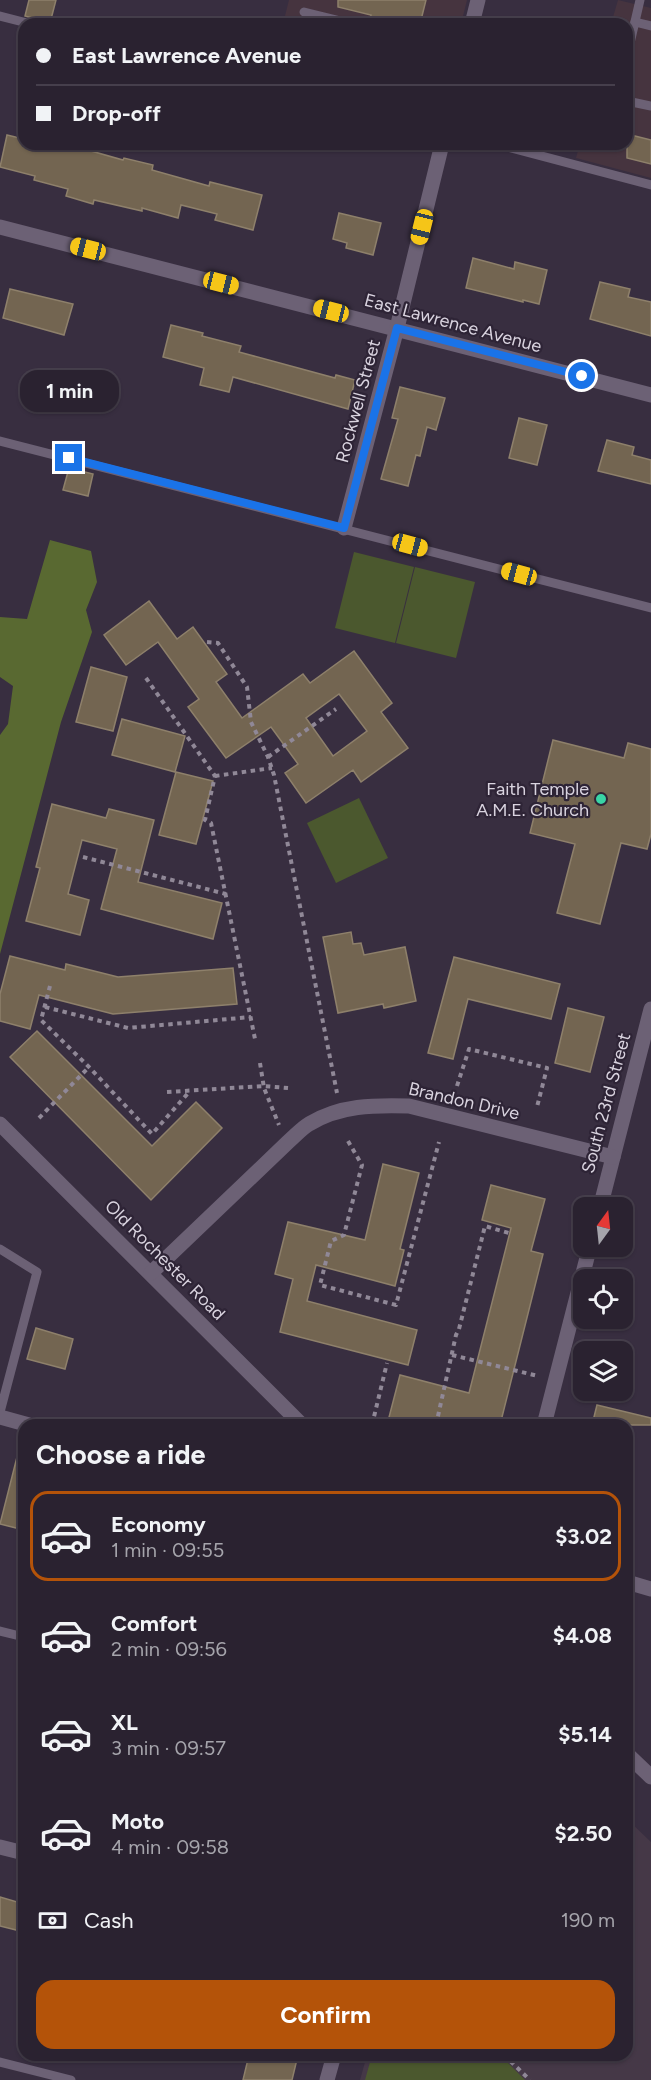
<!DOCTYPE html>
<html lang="en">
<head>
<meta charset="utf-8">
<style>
	:root { --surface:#2a2230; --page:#322a38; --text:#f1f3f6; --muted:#a5a4ab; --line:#463f4c; --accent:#b45309 }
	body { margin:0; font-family:Figtree,sans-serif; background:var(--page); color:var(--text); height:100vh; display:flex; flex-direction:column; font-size:22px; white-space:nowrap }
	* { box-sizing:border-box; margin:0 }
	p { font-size:20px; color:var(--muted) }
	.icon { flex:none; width:33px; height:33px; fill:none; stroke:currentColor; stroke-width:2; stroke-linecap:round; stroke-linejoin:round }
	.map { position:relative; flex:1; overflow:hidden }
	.drawer { position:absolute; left:18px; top:1419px; width:615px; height:642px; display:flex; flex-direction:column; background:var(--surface); border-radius:18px; box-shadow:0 2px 4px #0004,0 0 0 2px var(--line) }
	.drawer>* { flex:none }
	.banner { position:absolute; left:18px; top:18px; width:615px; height:132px; border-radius:18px; box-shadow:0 2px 4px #0004,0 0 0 2px var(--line); display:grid; align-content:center; height:132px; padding:0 18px; background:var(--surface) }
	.needle { width:39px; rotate:15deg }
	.controls { position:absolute; left:573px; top:1197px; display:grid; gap:12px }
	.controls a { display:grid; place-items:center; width:60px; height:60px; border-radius:12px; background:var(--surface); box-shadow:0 2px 4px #0004,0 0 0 2px var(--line); font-size:30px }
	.end { position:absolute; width:27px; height:27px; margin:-14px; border:8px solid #1a73e8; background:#fff; box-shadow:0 0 0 3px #fff }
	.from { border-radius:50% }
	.bubble { position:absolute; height:42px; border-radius:18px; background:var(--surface); box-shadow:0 2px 4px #0004,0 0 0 2px var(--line); font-size:20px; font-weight:700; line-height:42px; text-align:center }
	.car { position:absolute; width:18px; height:36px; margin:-18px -9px; border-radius:8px; box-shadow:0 0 4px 2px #0007; background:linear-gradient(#f5c518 24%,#345 0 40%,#f5c518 0 76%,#345 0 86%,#f5c518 0) }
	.banner b { display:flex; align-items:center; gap:21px; height:57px; font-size:22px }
	.banner b+b { border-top:2px solid var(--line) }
	.banner i { width:15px; height:15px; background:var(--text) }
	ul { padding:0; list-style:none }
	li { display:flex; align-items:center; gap:18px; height:90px; margin:0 12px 9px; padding:0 6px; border:3px solid transparent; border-radius:18px }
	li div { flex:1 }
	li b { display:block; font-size:22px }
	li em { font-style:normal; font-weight:700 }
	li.on { border-color:var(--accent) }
	li>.icon { width:54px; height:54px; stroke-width:1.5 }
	h2 { padding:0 18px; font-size:27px; line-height:72px }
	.pay { display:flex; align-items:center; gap:15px; height:66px; padding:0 18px; font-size:22px }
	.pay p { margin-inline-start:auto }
	.primary-button { display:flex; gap:12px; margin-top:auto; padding:12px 18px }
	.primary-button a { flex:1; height:69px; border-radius:18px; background:var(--accent); color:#fff; font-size:24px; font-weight:700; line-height:69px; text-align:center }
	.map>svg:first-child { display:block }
</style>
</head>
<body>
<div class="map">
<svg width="651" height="2080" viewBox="0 0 651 2080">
	<rect width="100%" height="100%" fill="#382e40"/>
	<g fill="#46343f">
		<polygon points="289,0 467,0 461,24 283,24"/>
		<polygon points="618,0 651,8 651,178 576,158 580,144 627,144 627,24 611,24"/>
	</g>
	<polygon fill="#453847" points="627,1819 651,1842 651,2080 360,2080 367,2055 627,2055"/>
	<g fill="#4b582e">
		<polygon points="354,552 414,567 395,643 335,628"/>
		<polygon points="415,567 475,582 456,658 396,643"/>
		<polygon points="359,798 388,858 336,883 307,823"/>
		<polygon points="372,2055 500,2055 525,2080 365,2080"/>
	</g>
	<polygon fill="#596931" points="50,540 91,551 97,582 86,610 92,632 61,722 0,954 0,735 8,724 13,686 0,677 0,617 27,619"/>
	<g fill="#736551" stroke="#8e806b" stroke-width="1.5" fill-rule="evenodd">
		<polygon points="29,0 56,0 50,23 25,16"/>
		<polygon points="338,0 426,0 420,24 369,24 371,15 338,7"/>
		<polygon points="627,134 651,140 651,164 627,158"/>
		<polygon points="7,135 24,139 24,144 54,144 83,151 84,149 123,160 124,158 153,165 152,170 209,186 210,182 262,195 253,230 215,220 217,214 181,205 178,218 142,208 142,211 94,200 93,204 66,196 68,189 34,180 35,176 0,167"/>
		<polygon points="339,213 381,223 373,255 346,248 347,243 333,239"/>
		<polygon points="473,258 514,269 515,262 547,270 539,304 523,300 523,302 466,288"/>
		<polygon points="600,282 630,289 628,297 651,302 651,336 590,319"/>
		<polygon points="10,289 73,304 64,335 3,318"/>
		<polygon points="171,325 203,333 202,336 241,346 239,352 335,378 336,375 355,380 348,409 233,377 229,392 200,385 204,368 163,357"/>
		<polygon points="400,387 445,398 436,430 427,427 420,456 416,455 408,486 381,479 398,419 392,418"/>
		<polygon points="519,418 547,425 537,465 509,458"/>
		<polygon points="607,440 634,447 632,455 651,460 651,484 598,471"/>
		<polygon points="69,468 93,474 88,496 63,490"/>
		<path d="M 149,601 L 177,639 L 193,627 L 227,674 L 216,682 L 242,718 L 303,674 L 310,683 L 354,651 L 392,703 L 381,712 L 408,748 L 361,782 L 353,770 L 306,803 L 285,773 L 298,764 L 271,727 L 226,758 L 188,707 L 199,699 L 158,642 L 126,665 L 104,635 ZM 339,694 L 367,731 L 333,756 L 306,718 Z"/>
		<polygon points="91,667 127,677 113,731 76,722"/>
		<polygon points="122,719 185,736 175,772 112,755"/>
		<polygon points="553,740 624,758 628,743 651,749 651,834 647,849 621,843 600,924 557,913 575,844 530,833"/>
		<polygon points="176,772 213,781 196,844 159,835"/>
		<polygon points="52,804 106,818 109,809 154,820 138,882 222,903 213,939 101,909 117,849 82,840 68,894 89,900 80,935 26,921 40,868 36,867"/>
		<polygon points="351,932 353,944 361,943 364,955 405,947 416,1001 384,1008 383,1004 338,1013 323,937"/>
		<polygon points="10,956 65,970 66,964 118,977 233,968 237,1004 113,1014 39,995 30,1029 0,1021 0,994"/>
		<polygon points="454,957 560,984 551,1019 468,999 453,1059 428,1053"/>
		<polygon points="568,1008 604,1017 590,1072 555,1063"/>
		<polygon points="37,1031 152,1146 196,1102 222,1128 151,1200 10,1057"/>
		<polygon points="383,1164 419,1173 400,1249 404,1250 395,1286 316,1265 307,1301 417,1330 408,1365 280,1332 293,1279 275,1274 288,1222 365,1240"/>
		<polygon points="491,1185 545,1199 531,1251 543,1254 500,1425 387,1425 400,1375 469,1393 511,1228 482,1220"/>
		<polygon points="36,1328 73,1339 65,1369 27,1359"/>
		<polygon points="597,1405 651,1418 651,1425 592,1425"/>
		<polygon points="18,1453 24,1454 24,1530 0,1524"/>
		<polygon points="0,1897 24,1904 24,1932 0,1926"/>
		<polygon points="249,2055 298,2055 292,2080 243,2080"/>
	</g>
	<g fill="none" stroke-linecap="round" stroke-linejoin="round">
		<g stroke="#908897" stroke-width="4" stroke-dasharray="4.5 4.5" stroke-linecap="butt">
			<polyline points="207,642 218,643 247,687 251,722 268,757 274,775 337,1093"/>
			<polyline points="146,678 215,776 205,820 211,823 255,1039"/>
			<polyline points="268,757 336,709"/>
			<polyline points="215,776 272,768"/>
			<polyline points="83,857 226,894"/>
			<polyline points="50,986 41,1020 89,1067 152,1134 190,1091"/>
			<polyline points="45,1007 128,1028 251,1017"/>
			<polyline points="260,1063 264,1088 279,1125"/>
			<polyline points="457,1086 469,1049 547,1068 537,1107"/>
			<polyline points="167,1092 264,1086 288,1088"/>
			<polyline points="39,1118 89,1067"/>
			<polyline points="348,1141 362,1165 344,1235 331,1241 320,1285 396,1305 439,1142"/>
			<polyline points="452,1355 538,1376"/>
			<polyline points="372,1425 387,1363"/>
			<polyline points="436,1425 456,1335 459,1329 485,1226 512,1234"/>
			<polyline points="504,2055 530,2080"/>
		</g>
		<g stroke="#6c6175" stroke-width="9">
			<polyline points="304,12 353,24"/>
			<polyline points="0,16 31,24"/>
			<polyline points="635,22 651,26"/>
			<polyline points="627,56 640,0"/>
			<polyline points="627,101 651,106"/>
			<polyline points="496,144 651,185"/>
			<polyline points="0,441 651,608"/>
			<polyline points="0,1249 37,1272 0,1412"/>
			<polyline points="0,1631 24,1637"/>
			<polyline points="0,2062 71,2080"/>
		</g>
		<g stroke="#6c6175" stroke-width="15">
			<polyline points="472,24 478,0"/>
			<polyline points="0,227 651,395"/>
			<polyline points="344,528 397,328 442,144"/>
			<polyline points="0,1124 302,1425"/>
			<polyline points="600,1208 651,1009"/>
			<path d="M 151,1273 L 288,1142 C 295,1136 302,1128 309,1124 C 340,1105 374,1105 409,1106 L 613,1157"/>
			<polyline points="0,1417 29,1425"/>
			<polyline points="544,1425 590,1246"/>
			<polyline points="627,1582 651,1589"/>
			<polyline points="627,1754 651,1777"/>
			<polyline points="0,1847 24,1853"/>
			<polyline points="327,2080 334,2055"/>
		</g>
	</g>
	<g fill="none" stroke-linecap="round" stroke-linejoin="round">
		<polyline stroke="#1a73e8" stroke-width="8" points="69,458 344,528 397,328 582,376"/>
	</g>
	<circle fill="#39d4a5" stroke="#2e2436" stroke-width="2" cx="601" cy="799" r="6"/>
	<g text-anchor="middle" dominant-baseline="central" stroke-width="4.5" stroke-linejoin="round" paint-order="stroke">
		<g font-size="18" fill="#d9d3df" stroke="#2e2436">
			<text transform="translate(453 323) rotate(15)">East Lawrence Avenue</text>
			<text transform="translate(358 401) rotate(-75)">Rockwell Street</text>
			<text transform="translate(464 1101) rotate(13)">Brandon Drive</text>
			<text transform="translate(606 1103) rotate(-75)">South 23rd Street</text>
			<text transform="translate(165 1260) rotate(45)">Old Rochester Road</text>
		</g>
		<g font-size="18" fill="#d9d3df" stroke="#2e2436" text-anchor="end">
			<text x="589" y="789">Faith Temple<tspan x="589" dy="21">A.M.E. Church</tspan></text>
		</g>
	</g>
</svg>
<div class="controls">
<a><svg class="needle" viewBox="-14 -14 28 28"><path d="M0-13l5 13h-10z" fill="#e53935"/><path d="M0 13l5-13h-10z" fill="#a5a4ab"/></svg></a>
<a><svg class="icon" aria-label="locate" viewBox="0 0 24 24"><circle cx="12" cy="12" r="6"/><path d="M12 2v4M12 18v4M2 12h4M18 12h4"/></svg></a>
<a><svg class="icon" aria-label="layers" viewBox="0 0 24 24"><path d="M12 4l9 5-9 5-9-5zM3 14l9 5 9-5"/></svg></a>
</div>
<i class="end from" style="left:582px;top:376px"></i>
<i class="end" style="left:69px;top:458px"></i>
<div class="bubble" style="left:20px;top:370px;width:99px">1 min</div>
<i class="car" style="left:422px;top:227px;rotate:194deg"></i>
<i class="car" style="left:88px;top:249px;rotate:284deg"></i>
<i class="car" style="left:221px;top:283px;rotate:104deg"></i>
<i class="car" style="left:331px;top:311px;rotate:284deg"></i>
<i class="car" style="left:410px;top:545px;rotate:105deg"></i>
<i class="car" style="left:519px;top:574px;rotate:285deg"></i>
<div class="banner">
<b><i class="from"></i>East Lawrence Avenue</b>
<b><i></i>Drop-off</b>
</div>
<section class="drawer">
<h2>Choose a ride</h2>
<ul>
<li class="on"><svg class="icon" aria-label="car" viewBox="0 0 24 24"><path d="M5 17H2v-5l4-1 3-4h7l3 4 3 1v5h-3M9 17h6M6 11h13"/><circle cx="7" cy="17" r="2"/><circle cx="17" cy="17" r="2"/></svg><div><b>Economy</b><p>1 min · 09:55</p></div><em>$3.02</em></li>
<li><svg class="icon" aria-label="car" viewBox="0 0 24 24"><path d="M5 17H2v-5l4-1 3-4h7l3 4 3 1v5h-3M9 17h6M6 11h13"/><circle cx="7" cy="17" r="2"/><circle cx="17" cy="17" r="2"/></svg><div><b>Comfort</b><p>2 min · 09:56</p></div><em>$4.08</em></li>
<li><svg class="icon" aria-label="car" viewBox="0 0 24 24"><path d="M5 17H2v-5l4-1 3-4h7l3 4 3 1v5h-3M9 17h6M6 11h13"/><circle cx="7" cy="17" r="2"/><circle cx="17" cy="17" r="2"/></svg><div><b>XL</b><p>3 min · 09:57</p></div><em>$5.14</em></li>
<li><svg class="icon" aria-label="car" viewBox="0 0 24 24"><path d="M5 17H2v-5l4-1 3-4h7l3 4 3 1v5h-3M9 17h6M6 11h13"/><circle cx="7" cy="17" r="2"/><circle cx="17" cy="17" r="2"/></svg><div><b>Moto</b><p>4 min · 09:58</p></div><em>$2.50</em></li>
</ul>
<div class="pay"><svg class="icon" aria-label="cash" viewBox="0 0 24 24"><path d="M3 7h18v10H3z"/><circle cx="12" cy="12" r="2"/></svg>Cash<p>190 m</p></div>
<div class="primary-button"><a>Confirm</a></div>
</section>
</div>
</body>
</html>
